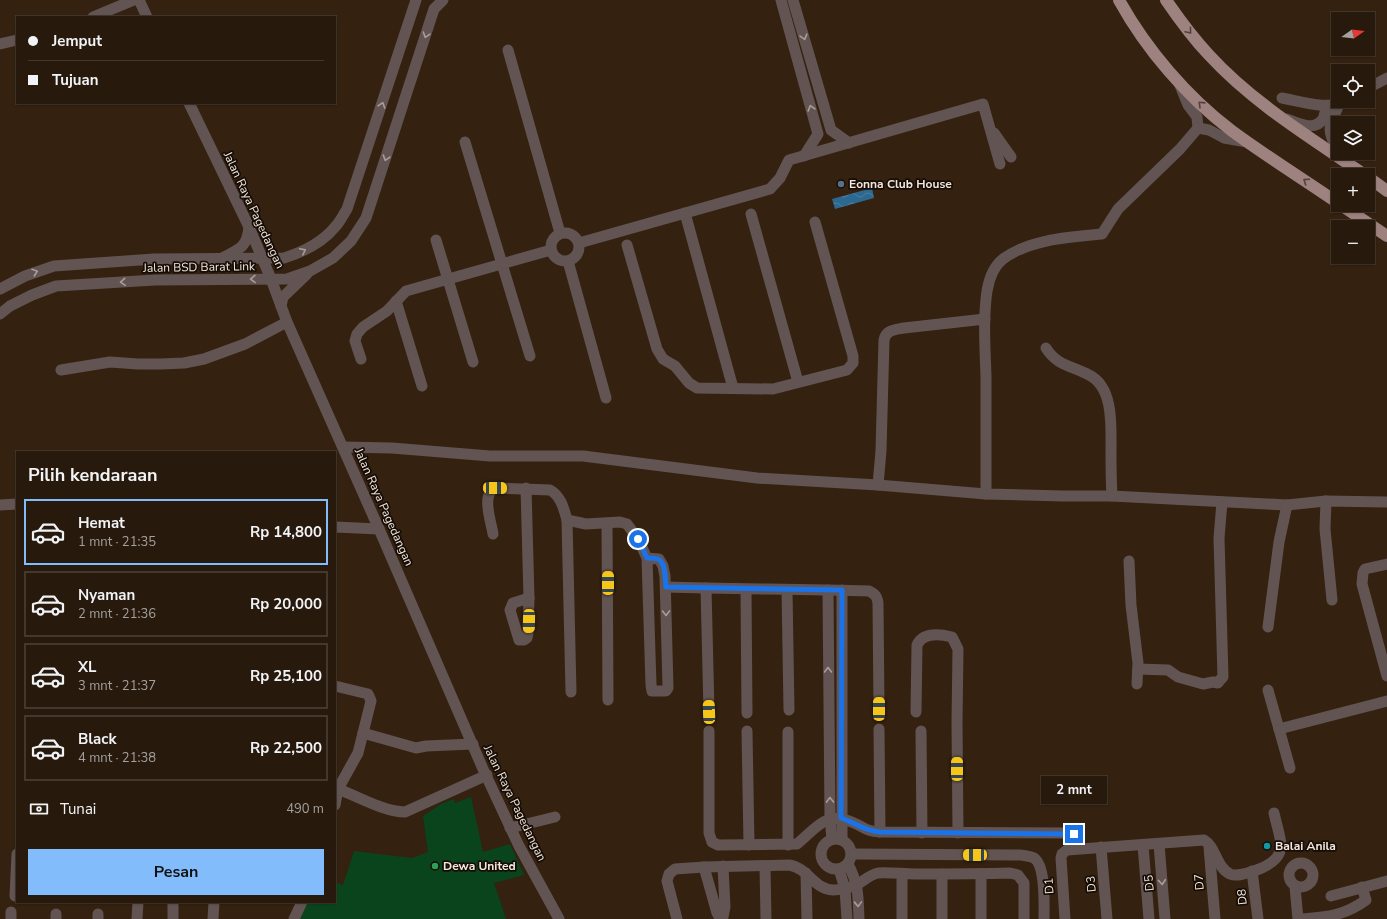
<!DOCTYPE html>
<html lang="id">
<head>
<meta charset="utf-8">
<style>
	:root { --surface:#27190c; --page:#33261a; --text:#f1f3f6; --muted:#a4a09d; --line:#43382d; --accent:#83bcfb }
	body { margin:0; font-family:"Nunito Sans",sans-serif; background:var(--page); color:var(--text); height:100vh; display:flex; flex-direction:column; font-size:15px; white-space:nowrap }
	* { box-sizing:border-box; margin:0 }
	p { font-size:13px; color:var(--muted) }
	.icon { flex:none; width:22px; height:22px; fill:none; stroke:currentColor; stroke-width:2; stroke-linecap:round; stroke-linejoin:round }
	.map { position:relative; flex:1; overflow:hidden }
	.side { position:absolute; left:16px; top:451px; width:320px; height:452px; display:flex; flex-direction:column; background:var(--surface); border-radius:0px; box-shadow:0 1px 3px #0004,0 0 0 1px var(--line) }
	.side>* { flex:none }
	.top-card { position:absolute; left:16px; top:16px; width:320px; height:88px; border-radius:0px; box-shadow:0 1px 3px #0004,0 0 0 1px var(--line); display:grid; align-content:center; height:88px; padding:0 12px; background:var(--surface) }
	.needle { width:26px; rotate:76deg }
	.buttons { position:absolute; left:1331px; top:12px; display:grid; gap:8px }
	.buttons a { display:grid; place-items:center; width:44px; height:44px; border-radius:0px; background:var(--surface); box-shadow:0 1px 3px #0004,0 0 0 1px var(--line); font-size:20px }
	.end { position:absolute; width:18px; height:18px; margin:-9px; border:5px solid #1a73e8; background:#fff; box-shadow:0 0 0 2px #fff }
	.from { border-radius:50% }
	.bubble { position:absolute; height:28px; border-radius:0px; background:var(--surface); box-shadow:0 1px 3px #0004,0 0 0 1px var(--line); font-size:13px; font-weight:700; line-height:28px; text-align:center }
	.car { position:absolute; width:12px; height:24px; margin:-12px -6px; border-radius:5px; box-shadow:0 0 3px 1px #0007; background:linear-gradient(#f5c518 24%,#345 0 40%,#f5c518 0 76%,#345 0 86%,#f5c518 0) }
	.top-card b { display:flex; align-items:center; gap:14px; height:38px; font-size:15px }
	.top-card b+b { border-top:1px solid var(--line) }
	.top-card i { width:10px; height:10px; background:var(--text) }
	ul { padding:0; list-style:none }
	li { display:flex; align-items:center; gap:12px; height:66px; margin:0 8px 6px; padding:0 4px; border:2px solid var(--line); border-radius:0px }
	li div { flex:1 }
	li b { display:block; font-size:15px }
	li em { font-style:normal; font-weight:700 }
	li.current { border-color:var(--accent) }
	li>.icon { width:36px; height:36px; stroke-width:1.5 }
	h2 { padding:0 12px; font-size:18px; line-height:48px }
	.pay { display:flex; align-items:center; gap:10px; height:44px; padding:0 12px; font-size:15px }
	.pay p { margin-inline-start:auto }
	.action { display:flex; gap:8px; margin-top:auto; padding:8px 12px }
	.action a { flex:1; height:46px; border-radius:0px; background:var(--accent); color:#111; font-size:16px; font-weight:700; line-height:46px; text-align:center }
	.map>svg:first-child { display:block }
</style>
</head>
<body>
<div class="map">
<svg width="1387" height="919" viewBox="0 0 1387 919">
	<defs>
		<pattern id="water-waves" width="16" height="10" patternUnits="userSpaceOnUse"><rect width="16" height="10" fill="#2c6890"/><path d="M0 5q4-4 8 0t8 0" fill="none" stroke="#4b7e9f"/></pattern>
	</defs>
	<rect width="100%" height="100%" fill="#342110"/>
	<polygon fill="#09441d" points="471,797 483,852 510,844 524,875 494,883 506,919 300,919 308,902 335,902 335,882 343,885 354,851 412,858 428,852 423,816 441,804 454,799 455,803"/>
	<polygon fill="url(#water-waves)" points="872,188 874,198 835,209 832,199"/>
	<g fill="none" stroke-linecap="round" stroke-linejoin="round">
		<g stroke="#625453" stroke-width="11">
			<polyline points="139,0 147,17"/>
			<polyline points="781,0 818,134 804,156"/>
			<polyline points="793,0 831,130 849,143"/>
			<polyline points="93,17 134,0"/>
			<polyline points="0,44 17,40"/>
			<polyline points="508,50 560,233"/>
			<polyline points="1179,83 1188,105 1197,117 1198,128 1209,130 1224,138 1247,142"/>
			<polyline points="1368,88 1387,78"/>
			<path d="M 1282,98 C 1300,101 1329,111 1346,101"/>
			<polyline points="189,103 249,227 271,279 287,322 379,529 483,769 519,846 559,919"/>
			<path d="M 1287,119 C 1297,123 1315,132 1323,119 C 1325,115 1325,110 1327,106"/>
			<polyline points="994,133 1011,157"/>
			<polyline points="465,142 530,356"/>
			<path d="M 1338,149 C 1325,130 1330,124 1339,105"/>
			<polyline points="685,213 733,388"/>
			<polyline points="751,214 798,382"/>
			<circle cx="565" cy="247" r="14"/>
			<polyline points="436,240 473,362"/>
			<polyline points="579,243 770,189 780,178 789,160 983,104 1000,164"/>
			<polyline points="627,245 657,349 663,359 675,366 689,383 697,388 773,389 847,370 853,363 853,356 815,222"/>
			<path d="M 222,258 C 239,249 247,248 249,227"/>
			<polyline points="568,261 606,398"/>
			<path d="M 0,289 L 25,276 L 54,266 L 154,259 L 284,258 C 303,252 322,243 335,227 C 340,222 343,215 347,209 L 416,0"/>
			<polyline points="396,301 422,386"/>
			<polyline points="281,306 283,297 307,274"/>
			<polyline points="0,314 10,306 32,295 56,286 155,280 287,279 310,271 333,258 351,241 366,218 434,9 443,0"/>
			<path d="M 1046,348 C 1057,366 1073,366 1089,375 C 1114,387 1111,427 1111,450 C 1111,465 1111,480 1112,496"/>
			<polyline points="361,359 355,341 357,334 363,327 387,311 406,291 551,250"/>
			<polyline points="61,370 110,362 138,364 161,364 184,363 204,359 245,344 287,322"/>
			<polyline points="343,447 392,448 490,456 583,456 757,478 878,485 986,494 1063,496 1112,496 1287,505 1326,501 1387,502"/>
			<path d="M 878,485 L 881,451 L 884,340 C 886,330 894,330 904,328 L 985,319"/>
			<polyline points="526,488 529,598"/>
			<path d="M 986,494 C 986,455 986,415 986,376 C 985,347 983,319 987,291 C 989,279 994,266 1003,259 C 1030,239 1070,237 1102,234 L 1118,209 L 1180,149 L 1198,128"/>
			<polyline points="1326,501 1325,529 1332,600"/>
			<polyline points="0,505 17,504"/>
			<polyline points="567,520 571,692"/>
			<polyline points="607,524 608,700"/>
			<polyline points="335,527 379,529"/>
			<path d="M 493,534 C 491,521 481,494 495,488 L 550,490 C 561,496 564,509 567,520 L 586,524 L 620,522 L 627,524 L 638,539 L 647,558 L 651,685 L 652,691 L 666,691 L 668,688 L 665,576 L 663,566 L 659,559 L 647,558"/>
			<polyline points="1129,561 1131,605 1138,663 1137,684"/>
			<polyline points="1387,564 1365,569 1363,573 1362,584 1387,676"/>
			<path d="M 666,587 C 734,589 801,589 869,591 C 875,594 877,596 878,603 L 879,709"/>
			<polyline points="706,588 709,712"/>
			<polyline points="746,590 747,713"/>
			<polyline points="787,590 789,710"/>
			<polyline points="828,590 830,818 832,839"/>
			<polygon points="529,598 528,633 527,638 524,640 519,640 510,610 513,603"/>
			<polyline points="1268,627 1279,542 1287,505"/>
			<polyline points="1138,669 1168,670 1178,677 1203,684 1213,682 1218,683 1220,680 1223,677 1219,538 1222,502"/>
			<polyline points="335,686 368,694 371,701 358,753 338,789 335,805"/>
			<polyline points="1268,690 1290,768"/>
			<path d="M 916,712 L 917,645 C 923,632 940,634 952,637 L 958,649 L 957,722 L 958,833"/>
			<polyline points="879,729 880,832"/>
			<polyline points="1279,729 1387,701"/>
			<path d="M 709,731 L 709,833 L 712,842 L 718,845 L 797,844 C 817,828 825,810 854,823 C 866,828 865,831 880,832 L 1074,833"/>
			<polyline points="747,731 749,845"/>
			<polyline points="921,731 922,833"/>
			<polyline points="788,732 788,845"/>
			<polyline points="363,733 416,748 426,746 473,744"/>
			<path d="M 335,788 C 356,795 383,812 405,812 L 487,775"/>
			<polyline points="510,828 555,817"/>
			<circle cx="836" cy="854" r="15"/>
			<polyline points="842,839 842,590"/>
			<polyline points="1159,844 1165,919"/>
			<polyline points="1143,845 1149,919"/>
			<polyline points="1101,847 1107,919"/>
			<polyline points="1209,847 1215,919"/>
			<path d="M 852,854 L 1021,855 C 1025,856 1030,856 1034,858 C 1046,866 1044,905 1044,919"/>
			<circle cx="1301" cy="875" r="12"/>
			<path d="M 848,864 C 859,885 858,896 859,919"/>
			<polyline points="765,866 766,919"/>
			<polyline points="704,867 717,913 720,918 723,917 725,907 723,866"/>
			<polyline points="839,869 845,889 847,919"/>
			<polyline points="1252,871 1258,919"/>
			<polyline points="806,873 807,919"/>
			<polyline points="902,874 902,919"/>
			<polyline points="942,874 942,919"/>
			<polyline points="981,874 981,919"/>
			<polyline points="1295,887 1298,919"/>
			<polyline points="15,896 17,854"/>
			<polyline points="1331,896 1387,881"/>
			<polyline points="11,919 11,912"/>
			<polyline points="56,919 56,914"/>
			<polyline points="98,919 98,914"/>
			<polyline points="137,919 138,902"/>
			<polyline points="173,919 173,902"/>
			<polyline points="213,919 214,902"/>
			<polyline points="294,919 302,902"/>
			<path d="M 677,919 L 667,881 L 669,874 L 675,869 L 704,867 L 789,865 C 809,868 813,889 833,890 C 841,890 849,888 856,885 C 864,881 869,875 878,873 C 889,872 903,874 915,874 C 946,874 978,874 1010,873 L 1018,875 L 1024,883 L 1024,919"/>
			<path d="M 1065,919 L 1061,858 L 1062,854 L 1067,850 L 1204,840 C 1216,847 1216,867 1230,874 C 1237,877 1247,873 1254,871 C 1291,858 1281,844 1274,813"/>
			<path d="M 1301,919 C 1327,917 1344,916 1366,900 L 1362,887"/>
		</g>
		<g stroke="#9d827f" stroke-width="12">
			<path d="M 1119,0 C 1146,49 1187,97 1232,131 C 1266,156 1303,179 1338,203"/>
			<path d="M 1166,0 C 1179,19 1193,38 1209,55 C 1253,103 1311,138 1365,175"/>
			<polyline points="1368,177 1387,191"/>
			<polyline points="1341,205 1387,236"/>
		</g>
	</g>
	<defs><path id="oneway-chevron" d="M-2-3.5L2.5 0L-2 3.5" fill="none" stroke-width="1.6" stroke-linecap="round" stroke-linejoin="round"/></defs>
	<g stroke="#52423c">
		<use href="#oneway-chevron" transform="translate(1189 31) rotate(50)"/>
		<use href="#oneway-chevron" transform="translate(1201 104) rotate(-136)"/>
		<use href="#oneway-chevron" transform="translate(1306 181) rotate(-146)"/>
	</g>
	<g stroke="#aa9d98">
		<use href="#oneway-chevron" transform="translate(426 35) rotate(108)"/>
		<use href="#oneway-chevron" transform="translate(804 37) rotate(74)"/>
		<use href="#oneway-chevron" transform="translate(382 105) rotate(-72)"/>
		<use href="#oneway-chevron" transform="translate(811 108) rotate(-106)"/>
		<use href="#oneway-chevron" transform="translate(386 158) rotate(108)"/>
		<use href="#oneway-chevron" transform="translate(303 251) rotate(-26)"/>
		<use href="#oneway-chevron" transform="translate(35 272) rotate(-19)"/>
		<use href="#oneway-chevron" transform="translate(253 279) rotate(179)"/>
		<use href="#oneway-chevron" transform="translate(123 282) rotate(176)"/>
		<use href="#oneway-chevron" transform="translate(666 613) rotate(89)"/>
		<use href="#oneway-chevron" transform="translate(828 670) rotate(-90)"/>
		<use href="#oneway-chevron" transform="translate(830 800) rotate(-91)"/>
		<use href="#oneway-chevron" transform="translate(1162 882) rotate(85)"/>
		<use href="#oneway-chevron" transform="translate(858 904) rotate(88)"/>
	</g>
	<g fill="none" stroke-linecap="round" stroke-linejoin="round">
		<path stroke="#1a73e8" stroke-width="5" d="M 638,539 L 647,558 C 650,558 655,558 658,559 C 666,562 665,580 666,587 L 842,590 L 841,818 C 856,823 864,831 880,832 L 1074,834"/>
	</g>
	<circle fill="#5c6f8a" stroke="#150d06" stroke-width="1.5" cx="841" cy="184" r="4"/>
	<circle fill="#0f9aa8" stroke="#150d06" stroke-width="1.5" cx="1267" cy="846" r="4"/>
	<circle fill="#2e9e5b" stroke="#150d06" stroke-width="1.5" cx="435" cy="866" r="4"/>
	<g text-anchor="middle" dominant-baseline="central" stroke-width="3.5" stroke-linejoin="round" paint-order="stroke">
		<g font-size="12" font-weight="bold" fill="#f3e6dc" stroke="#150d06" text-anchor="start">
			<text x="849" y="184">Eonna Club House</text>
			<text x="1275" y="846">Balai Anila</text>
			<text x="443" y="866">Dewa United</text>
		</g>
		<g font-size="12" fill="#f3e6dc" stroke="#150d06">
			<text transform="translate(254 210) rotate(65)">Jalan Raya Pagedangan</text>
			<text transform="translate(199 267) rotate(-1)">Jalan BSD Barat Link</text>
			<text transform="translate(384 507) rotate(66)">Jalan Raya Pagedangan</text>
			<text transform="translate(515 803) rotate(64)">Jalan Raya Pagedangan</text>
			<text transform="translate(1199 882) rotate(-95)">D7</text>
			<text transform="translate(1149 883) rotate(-95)">D5</text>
			<text transform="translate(1091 884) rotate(-95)">D3</text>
			<text transform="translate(1049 886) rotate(-94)">D1</text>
			<text transform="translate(1242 897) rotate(-96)">D8</text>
		</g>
	</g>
</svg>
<div class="buttons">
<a><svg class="needle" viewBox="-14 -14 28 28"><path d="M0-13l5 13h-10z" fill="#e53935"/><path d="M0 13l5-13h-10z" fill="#a4a09d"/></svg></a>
<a><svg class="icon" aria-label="locate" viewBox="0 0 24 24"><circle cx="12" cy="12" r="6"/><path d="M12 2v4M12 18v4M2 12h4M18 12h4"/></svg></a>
<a><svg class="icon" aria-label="layers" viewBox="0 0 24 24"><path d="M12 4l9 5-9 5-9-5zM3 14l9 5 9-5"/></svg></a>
<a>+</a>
<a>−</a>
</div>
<i class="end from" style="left:638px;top:539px"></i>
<i class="end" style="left:1074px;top:834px"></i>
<div class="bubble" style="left:1041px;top:776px;width:66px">2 mnt</div>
<i class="car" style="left:495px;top:488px;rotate:91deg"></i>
<i class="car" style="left:608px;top:583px;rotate:0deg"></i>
<i class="car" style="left:529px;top:621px;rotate:181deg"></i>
<i class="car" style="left:879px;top:709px;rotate:0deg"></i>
<i class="car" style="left:709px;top:712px;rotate:358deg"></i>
<i class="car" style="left:957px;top:769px;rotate:0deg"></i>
<i class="car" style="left:975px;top:855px;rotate:270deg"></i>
<div class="top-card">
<b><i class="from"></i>Jemput</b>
<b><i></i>Tujuan</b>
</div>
<section class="side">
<h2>Pilih kendaraan</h2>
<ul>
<li class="current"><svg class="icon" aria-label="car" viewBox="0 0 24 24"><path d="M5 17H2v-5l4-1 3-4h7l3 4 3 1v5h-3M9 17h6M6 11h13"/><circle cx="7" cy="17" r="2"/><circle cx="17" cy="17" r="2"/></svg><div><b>Hemat</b><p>1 mnt · 21:35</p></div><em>Rp 14,800</em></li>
<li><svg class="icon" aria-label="car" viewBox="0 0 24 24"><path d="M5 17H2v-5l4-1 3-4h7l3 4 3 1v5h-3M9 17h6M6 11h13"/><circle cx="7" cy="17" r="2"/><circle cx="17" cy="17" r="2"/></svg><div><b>Nyaman</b><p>2 mnt · 21:36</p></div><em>Rp 20,000</em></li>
<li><svg class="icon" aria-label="car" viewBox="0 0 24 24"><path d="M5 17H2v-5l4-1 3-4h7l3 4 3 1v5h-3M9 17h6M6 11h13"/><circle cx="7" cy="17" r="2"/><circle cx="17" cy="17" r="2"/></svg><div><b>XL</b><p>3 mnt · 21:37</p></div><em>Rp 25,100</em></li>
<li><svg class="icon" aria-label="car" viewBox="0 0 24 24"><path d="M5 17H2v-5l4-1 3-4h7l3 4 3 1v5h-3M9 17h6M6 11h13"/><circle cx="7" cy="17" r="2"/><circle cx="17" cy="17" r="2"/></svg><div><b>Black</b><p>4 mnt · 21:38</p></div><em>Rp 22,500</em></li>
</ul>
<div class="pay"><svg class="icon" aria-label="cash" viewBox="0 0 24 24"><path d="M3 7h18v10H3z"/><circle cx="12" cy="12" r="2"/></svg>Tunai<p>490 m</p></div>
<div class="action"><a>Pesan</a></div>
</section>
</div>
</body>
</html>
